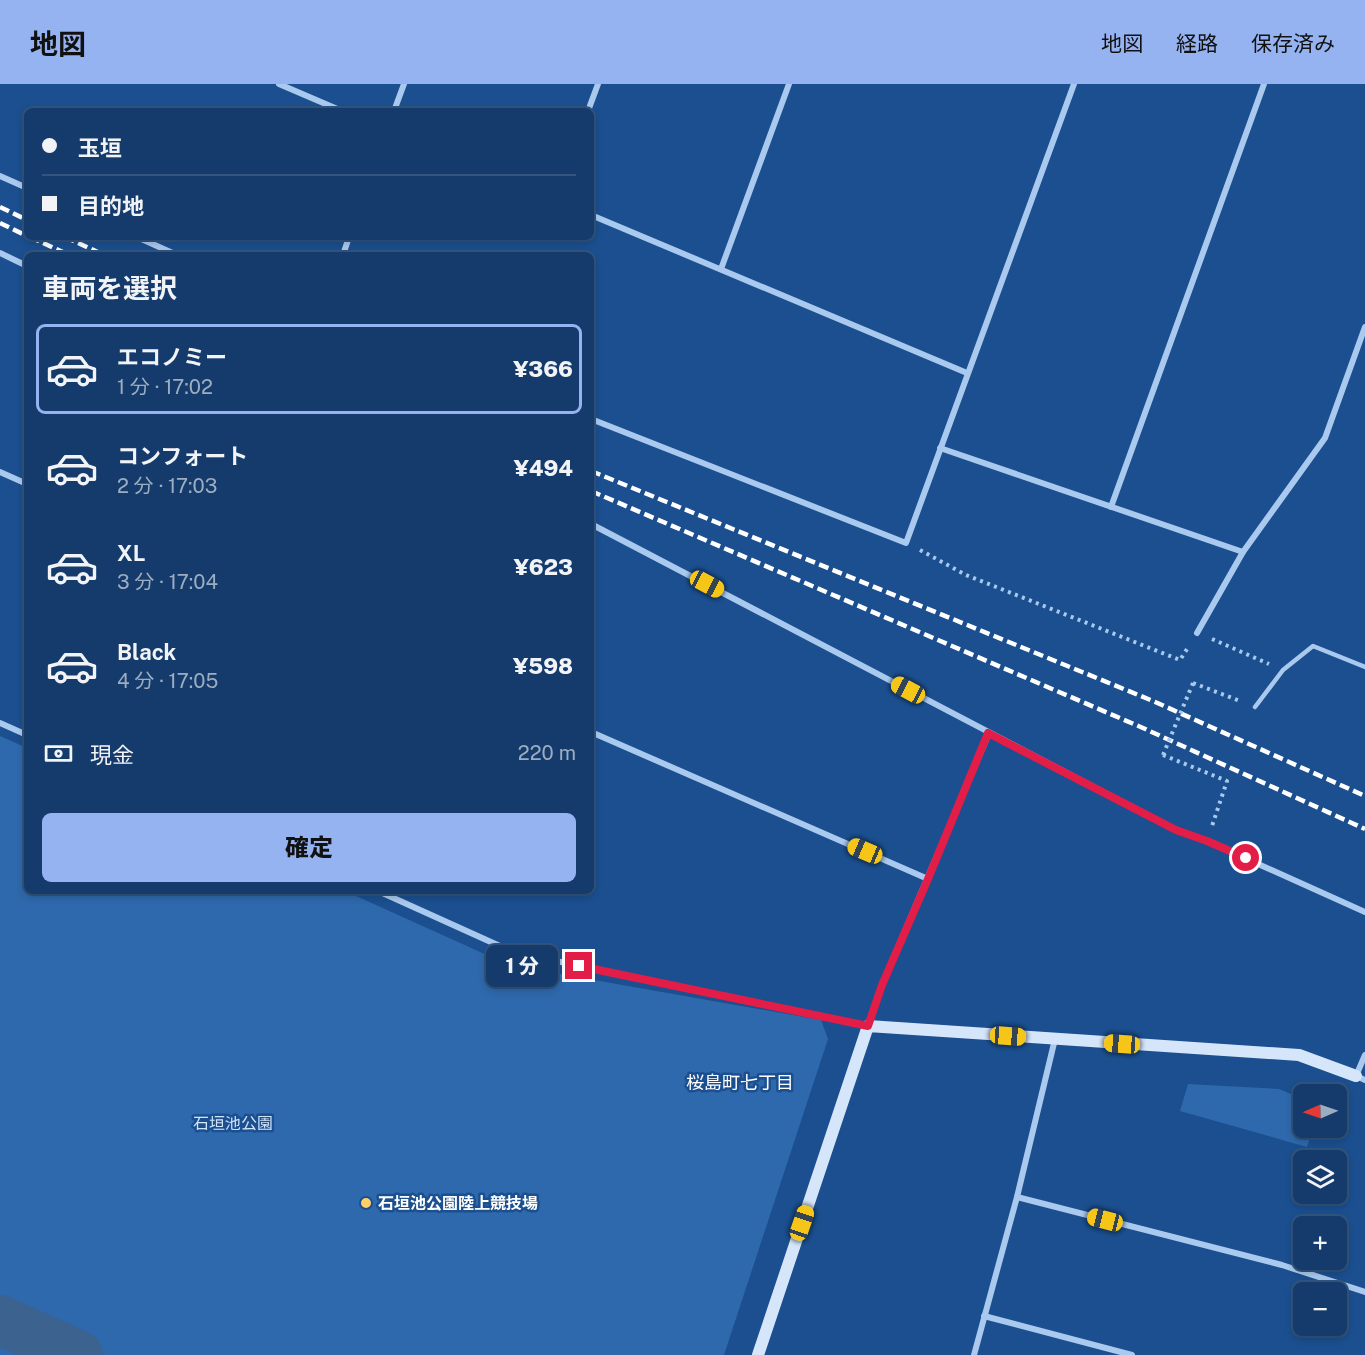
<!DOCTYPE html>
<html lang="ja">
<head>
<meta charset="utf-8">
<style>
	:root { --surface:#143b6b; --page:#1d4271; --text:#f1f3f6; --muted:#9dadc1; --line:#33557e; --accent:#95b2f1 }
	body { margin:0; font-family:"Public Sans","Noto Sans JP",sans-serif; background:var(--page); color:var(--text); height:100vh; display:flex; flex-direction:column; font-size:22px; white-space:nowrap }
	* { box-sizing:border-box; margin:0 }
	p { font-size:20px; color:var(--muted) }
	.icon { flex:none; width:33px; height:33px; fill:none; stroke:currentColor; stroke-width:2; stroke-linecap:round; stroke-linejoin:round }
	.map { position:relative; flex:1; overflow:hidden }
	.sheet { position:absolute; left:24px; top:168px; width:570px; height:642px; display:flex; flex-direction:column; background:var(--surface); border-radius:9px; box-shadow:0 3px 9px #0003,0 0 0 2px var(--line) }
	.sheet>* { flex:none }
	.top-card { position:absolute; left:24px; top:24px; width:570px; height:132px; border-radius:9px; box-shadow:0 3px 9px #0003,0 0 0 2px var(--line); display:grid; align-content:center; height:132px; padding:0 18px; background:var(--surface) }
	.needle { width:39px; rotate:268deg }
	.buttons { position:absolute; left:1293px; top:1000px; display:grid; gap:12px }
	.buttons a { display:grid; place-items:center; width:54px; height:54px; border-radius:9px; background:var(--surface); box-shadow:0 3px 9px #0003,0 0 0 2px var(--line); font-size:30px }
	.end { position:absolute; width:27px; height:27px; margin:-14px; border:8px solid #e11d48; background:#fff; box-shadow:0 0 0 3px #fff }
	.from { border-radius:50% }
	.bubble { position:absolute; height:42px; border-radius:9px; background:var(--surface); box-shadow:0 3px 9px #0003,0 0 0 2px var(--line); font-size:20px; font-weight:800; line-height:42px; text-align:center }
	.car { position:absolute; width:18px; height:36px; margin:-18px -9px; border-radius:8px; box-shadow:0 0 4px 2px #0007; background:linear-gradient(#f5c518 24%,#345 0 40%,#f5c518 0 76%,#345 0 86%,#f5c518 0) }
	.top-card b { display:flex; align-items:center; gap:21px; height:57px; font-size:22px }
	.top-card b+b { border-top:2px solid var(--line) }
	.top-card i { width:15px; height:15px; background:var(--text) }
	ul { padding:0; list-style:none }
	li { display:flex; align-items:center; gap:18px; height:90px; margin:0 12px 9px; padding:0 6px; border:3px solid transparent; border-radius:9px }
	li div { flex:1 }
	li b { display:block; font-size:22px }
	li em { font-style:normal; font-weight:800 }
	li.selected { border-color:var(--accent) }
	li>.icon { width:54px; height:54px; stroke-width:1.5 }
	h2 { padding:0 18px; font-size:27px; line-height:72px }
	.pay { display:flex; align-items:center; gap:15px; height:66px; padding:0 18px; font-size:22px }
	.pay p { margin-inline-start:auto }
	.cta { display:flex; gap:12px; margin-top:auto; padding:12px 18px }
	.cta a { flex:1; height:69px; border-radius:9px; background:var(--accent); color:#111; font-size:24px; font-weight:800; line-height:69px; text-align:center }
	header { display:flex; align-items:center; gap:36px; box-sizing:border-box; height:84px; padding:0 30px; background:var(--accent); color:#111 }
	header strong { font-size:28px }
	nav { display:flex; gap:33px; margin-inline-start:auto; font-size:21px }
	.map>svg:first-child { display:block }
</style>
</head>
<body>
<header>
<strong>地図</strong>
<nav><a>地図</a><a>経路</a><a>保存済み</a></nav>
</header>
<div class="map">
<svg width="1365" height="1271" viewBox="0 0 1365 1271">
	<rect width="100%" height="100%" fill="#1b4f8f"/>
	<g fill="#2e69ad">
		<polygon points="0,652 27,664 27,807 345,807 509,881 821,936 828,955 724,1271 0,1271"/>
		<polygon points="1188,1000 1279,1005 1303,1015 1304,1044 1313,1044 1307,1063 1180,1027"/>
	</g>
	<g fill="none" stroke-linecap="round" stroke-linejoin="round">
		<polyline stroke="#3c6290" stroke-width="50" points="0,1236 78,1271"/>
		<g stroke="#a9c9ee" stroke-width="4" stroke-dasharray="3 4.5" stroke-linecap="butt">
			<polyline points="920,466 966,491 1180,576 1189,562"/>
			<polyline points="1212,555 1269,580"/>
			<polyline points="1193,599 1240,617"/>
			<polyline points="1163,671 1227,697 1212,742"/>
		</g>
		<polyline stroke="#a9c9ee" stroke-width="4.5" points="1255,623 1283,586 1313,562 1365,583"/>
		<g stroke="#a9c9ee" stroke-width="6">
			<polyline points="279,0 342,27"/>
			<polyline points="394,27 404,0"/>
			<polyline points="588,27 598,0"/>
			<polyline points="0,92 27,104"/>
			<polyline points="591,131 967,289"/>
			<polyline points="137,153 177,171"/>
			<polyline points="0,169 27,182"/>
			<polyline points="343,171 349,153"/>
			<polyline points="721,185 789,0"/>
			<polyline points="591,335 906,459 1074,0"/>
			<polyline points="940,364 1243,468 1325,354 1365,243"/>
			<polyline points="0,388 27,400"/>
			<polyline points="1111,423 1264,0"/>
			<polyline points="591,440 1176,746 1207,757 1365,828"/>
			<polyline points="1197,549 1243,468"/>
			<polyline points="0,639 27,651"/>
			<polyline points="591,648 928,795"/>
			<polyline points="378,807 513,868 868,942 882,901 989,649"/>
			<polyline points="1365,971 1356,992 1365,996"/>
			<polyline points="1017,1113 1282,1181 1365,1208"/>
			<polyline points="984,1232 1132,1271"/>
			<polyline points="974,1271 1017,1113 1055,955"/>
		</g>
		<polyline stroke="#d6e6fa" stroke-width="12" points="758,1271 868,942 1299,971 1356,992"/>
		<g stroke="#fff" stroke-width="4.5" stroke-dasharray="10 4.5" stroke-linecap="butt">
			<polyline points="0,123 27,136"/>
			<polyline points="0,139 27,152"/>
			<polyline points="30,153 69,171"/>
			<polyline points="65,153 104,171"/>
			<polyline points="591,387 1153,617 1365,712"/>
			<polyline points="591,407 1143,644 1365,745"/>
		</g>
		<polyline stroke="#a9c9ee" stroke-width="4" stroke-dasharray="3 4.5" stroke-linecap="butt" points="1163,671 1193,599"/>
	</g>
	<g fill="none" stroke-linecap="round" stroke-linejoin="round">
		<polyline stroke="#e11d48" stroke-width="8" points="579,882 868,942 882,901 928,795 988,649 1176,746 1207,757 1246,774"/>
	</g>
	<circle fill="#ffd166" stroke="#1b4f8f" stroke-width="2" cx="366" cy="1119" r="6"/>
	<g text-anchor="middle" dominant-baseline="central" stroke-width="5" stroke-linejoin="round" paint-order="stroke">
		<g font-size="16" fill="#cfe3fa" stroke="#1b4f8f">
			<text x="233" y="1039">石垣池公園</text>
		</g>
		<g font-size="16" font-weight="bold" fill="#fff" stroke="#1b4f8f" text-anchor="start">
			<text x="378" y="1119">石垣池公園陸上競技場</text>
		</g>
		<g font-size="18" fill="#fff" stroke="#1b4f8f">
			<text x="740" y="998">桜島町七丁目</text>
		</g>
	</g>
</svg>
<div class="buttons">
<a><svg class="needle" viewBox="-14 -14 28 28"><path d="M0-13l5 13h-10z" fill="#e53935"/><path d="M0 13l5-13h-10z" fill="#9dadc1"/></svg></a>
<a><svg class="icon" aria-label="layers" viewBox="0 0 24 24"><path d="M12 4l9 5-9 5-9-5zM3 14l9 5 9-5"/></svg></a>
<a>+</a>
<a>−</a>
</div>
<i class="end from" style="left:1246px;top:774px"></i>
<i class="end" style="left:579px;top:882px"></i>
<div class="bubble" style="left:486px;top:861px;width:72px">1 分</div>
<i class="car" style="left:707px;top:500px;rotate:118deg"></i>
<i class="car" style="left:908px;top:606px;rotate:298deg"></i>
<i class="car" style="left:865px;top:767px;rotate:293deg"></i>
<i class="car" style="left:1008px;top:952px;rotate:94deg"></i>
<i class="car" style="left:1122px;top:960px;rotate:274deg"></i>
<i class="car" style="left:1105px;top:1136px;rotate:284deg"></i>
<i class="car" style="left:802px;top:1139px;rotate:19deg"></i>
<div class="top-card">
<b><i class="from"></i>玉垣</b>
<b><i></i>目的地</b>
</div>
<section class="sheet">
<h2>車両を選択</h2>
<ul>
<li class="selected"><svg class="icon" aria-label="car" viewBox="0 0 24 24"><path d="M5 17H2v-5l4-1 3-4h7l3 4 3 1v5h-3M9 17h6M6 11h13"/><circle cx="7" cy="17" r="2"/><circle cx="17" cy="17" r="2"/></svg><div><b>エコノミー</b><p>1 分 · 17:02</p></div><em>¥366</em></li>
<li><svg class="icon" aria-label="car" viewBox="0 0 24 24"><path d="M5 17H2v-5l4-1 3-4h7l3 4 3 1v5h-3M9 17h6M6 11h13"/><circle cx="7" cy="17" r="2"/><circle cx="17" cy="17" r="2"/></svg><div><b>コンフォート</b><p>2 分 · 17:03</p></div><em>¥494</em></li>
<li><svg class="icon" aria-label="car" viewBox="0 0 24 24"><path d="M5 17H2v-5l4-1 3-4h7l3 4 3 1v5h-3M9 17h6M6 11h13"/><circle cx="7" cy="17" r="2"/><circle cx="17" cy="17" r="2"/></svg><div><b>XL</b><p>3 分 · 17:04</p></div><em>¥623</em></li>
<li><svg class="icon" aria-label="car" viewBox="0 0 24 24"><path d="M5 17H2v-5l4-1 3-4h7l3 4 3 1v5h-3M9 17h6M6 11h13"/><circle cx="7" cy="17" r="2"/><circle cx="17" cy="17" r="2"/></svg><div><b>Black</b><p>4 分 · 17:05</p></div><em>¥598</em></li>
</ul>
<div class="pay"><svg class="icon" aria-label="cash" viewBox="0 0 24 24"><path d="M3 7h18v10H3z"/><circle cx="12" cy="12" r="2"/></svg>現金<p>220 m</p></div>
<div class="cta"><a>確定</a></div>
</section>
</div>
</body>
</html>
